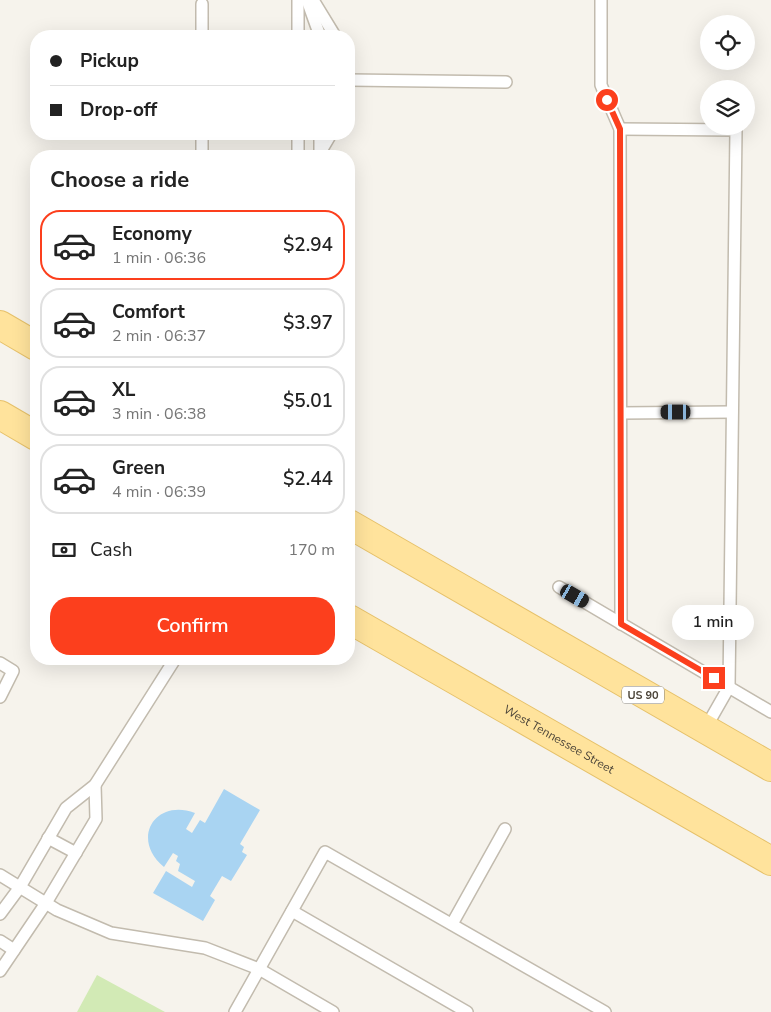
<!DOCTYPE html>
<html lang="en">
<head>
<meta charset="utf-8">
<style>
	:root { --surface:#fff; --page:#f6f6f6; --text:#222; --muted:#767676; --line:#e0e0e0; --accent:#fc3f1d }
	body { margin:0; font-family:"Nunito Sans",sans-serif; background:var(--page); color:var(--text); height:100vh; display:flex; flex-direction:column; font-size:19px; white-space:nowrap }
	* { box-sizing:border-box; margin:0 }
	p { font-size:16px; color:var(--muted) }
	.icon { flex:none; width:28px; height:28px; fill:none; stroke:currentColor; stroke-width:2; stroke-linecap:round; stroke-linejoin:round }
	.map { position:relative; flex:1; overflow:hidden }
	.panel { position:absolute; left:30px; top:150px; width:325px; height:515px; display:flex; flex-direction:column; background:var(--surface); border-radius:20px; box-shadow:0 5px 20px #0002 }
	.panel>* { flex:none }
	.top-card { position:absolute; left:30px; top:30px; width:325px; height:110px; border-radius:20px; box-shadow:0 5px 20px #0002; display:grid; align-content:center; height:110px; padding:0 20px; background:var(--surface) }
	.controls { position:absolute; left:700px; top:15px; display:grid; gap:10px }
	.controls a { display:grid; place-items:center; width:55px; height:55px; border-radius:50%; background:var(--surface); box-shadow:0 5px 20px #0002; font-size:25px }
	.end { position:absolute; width:22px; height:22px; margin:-11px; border:6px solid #fc3f1d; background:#fff; box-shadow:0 0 0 2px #fff }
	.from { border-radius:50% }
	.bubble { position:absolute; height:35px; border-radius:18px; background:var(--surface); box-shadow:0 5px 20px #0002; font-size:16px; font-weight:600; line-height:35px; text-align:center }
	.car { position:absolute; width:15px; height:30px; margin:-15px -8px; border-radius:6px; box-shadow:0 0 4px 1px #0007; background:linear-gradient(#222 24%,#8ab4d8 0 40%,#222 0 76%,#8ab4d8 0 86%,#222 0) }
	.top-card b { display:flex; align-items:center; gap:18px; height:48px; font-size:19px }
	.top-card b+b { border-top:1px solid var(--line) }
	.top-card i { width:12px; height:12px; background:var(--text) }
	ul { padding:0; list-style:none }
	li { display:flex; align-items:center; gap:15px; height:70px; margin:0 10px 8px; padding:0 10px; border:2px solid var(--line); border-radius:20px }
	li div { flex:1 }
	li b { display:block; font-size:19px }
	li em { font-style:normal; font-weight:600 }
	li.on { border-color:var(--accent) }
	li>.icon { width:45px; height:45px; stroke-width:1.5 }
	h2 { padding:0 20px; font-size:22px; line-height:60px }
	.pay { display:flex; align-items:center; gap:12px; height:55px; padding:0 20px; font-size:19px }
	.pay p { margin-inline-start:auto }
	.cta { display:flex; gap:10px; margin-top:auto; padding:10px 20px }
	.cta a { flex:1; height:58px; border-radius:20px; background:var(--accent); color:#fff; font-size:20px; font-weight:600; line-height:58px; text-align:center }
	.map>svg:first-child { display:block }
</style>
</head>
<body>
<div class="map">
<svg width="771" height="1012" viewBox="0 0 771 1012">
	<rect width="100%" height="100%" fill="#f6f3ec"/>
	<polygon fill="#d2eab5" points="97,975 165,1012 77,1012"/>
	<path fill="#a9d4f2" d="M 224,789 L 260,810 L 240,844 L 244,847 L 242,852 L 247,855 L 231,881 L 222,876 L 210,896 L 215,900 L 203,921 L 153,893 L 166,871 L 192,887 L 195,881 L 178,871 L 180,864 L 176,861 L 178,856 L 173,853 L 164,867 C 130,839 155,798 195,813 L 186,829 L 192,833 L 200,820 L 205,823 Z"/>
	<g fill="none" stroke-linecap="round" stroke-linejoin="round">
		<defs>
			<g id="service">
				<polyline points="298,0 298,36"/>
				<polyline points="307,0 320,36"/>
				<polyline points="313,0 335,36"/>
				<polyline points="601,0 601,85 620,129 621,624"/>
				<polyline points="202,4 202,36"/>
				<polyline points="349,80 506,82"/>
				<polyline points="620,129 736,130 729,687 705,729"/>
				<polyline points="202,134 202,156"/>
				<polyline points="298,134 298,156"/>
				<polyline points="320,134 320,152"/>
				<polyline points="318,156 331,134"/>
				<polyline points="621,413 732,412"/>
				<polyline points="559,587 771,712"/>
				<polyline points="0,663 13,671 0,697"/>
				<polyline points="48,838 76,853"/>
				<polyline points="0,875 57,910 111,933 205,948 259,969 333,1012"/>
				<polyline points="292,911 467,1012"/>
				<polyline points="0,914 20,887 66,808 95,785 175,659"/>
				<polyline points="452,924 505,829"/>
				<polyline points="0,941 14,950"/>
				<polyline points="0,971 46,903 96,819 95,785"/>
				<polyline points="235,1012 325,852 605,1012"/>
			</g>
			<g id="primary">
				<polyline points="0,325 36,346"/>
				<polyline points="0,415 36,436"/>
				<polyline points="349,524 771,767"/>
				<path id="s1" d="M 349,619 L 771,861"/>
			</g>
		</defs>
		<use href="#service" stroke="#c2bbae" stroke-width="14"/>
		<use href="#primary" stroke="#e6c16a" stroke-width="30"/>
		<use href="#service" stroke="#fff" stroke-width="11"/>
		<use href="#primary" stroke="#ffe39c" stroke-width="28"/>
	</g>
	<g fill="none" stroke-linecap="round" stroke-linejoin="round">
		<polyline stroke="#fc3f1d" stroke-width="6" points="607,100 620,129 621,624 714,678"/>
	</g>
	<g text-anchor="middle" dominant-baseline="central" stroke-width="4" stroke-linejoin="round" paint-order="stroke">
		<rect fill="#fff" stroke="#817c74" stroke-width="1" x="622" y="686.5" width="42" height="17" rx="4"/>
		<g font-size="11" font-weight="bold" fill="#4b4439">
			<text x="643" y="695">US 90</text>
		</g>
		<g font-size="12" fill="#4b4439" stroke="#fff">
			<text stroke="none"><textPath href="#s1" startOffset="242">West Tennessee Street</textPath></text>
		</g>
	</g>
</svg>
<div class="controls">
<a><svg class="icon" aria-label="locate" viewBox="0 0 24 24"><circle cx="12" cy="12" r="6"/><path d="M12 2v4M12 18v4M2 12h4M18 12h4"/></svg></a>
<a><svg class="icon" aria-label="layers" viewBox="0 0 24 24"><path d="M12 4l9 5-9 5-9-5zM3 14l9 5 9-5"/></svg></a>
</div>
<i class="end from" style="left:607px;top:100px"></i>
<i class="end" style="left:714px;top:678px"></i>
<div class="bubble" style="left:672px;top:605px;width:82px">1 min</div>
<i class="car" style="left:676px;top:412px;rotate:270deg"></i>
<i class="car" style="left:575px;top:596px;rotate:120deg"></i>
<div class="top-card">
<b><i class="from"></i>Pickup</b>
<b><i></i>Drop-off</b>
</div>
<section class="panel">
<h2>Choose a ride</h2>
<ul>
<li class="on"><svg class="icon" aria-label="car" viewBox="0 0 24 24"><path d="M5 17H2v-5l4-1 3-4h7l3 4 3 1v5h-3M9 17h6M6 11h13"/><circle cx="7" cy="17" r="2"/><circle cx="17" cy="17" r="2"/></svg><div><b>Economy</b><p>1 min · 06:36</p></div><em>$2.94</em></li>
<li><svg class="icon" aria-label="car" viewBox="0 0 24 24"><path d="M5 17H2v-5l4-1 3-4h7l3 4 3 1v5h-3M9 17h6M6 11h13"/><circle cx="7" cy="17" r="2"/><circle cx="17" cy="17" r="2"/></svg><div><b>Comfort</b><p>2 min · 06:37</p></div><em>$3.97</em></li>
<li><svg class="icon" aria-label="car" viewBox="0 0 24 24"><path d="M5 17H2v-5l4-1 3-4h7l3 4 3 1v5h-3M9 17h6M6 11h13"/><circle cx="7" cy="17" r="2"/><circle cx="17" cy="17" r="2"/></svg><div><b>XL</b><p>3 min · 06:38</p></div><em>$5.01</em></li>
<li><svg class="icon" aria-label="car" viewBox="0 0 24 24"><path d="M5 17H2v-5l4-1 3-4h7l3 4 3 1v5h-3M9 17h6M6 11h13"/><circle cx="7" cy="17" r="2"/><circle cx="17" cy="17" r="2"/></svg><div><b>Green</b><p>4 min · 06:39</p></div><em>$2.44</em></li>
</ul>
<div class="pay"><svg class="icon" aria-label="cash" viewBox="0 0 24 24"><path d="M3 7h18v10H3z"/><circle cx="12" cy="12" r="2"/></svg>Cash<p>170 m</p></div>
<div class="cta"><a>Confirm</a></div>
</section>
</div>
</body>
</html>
